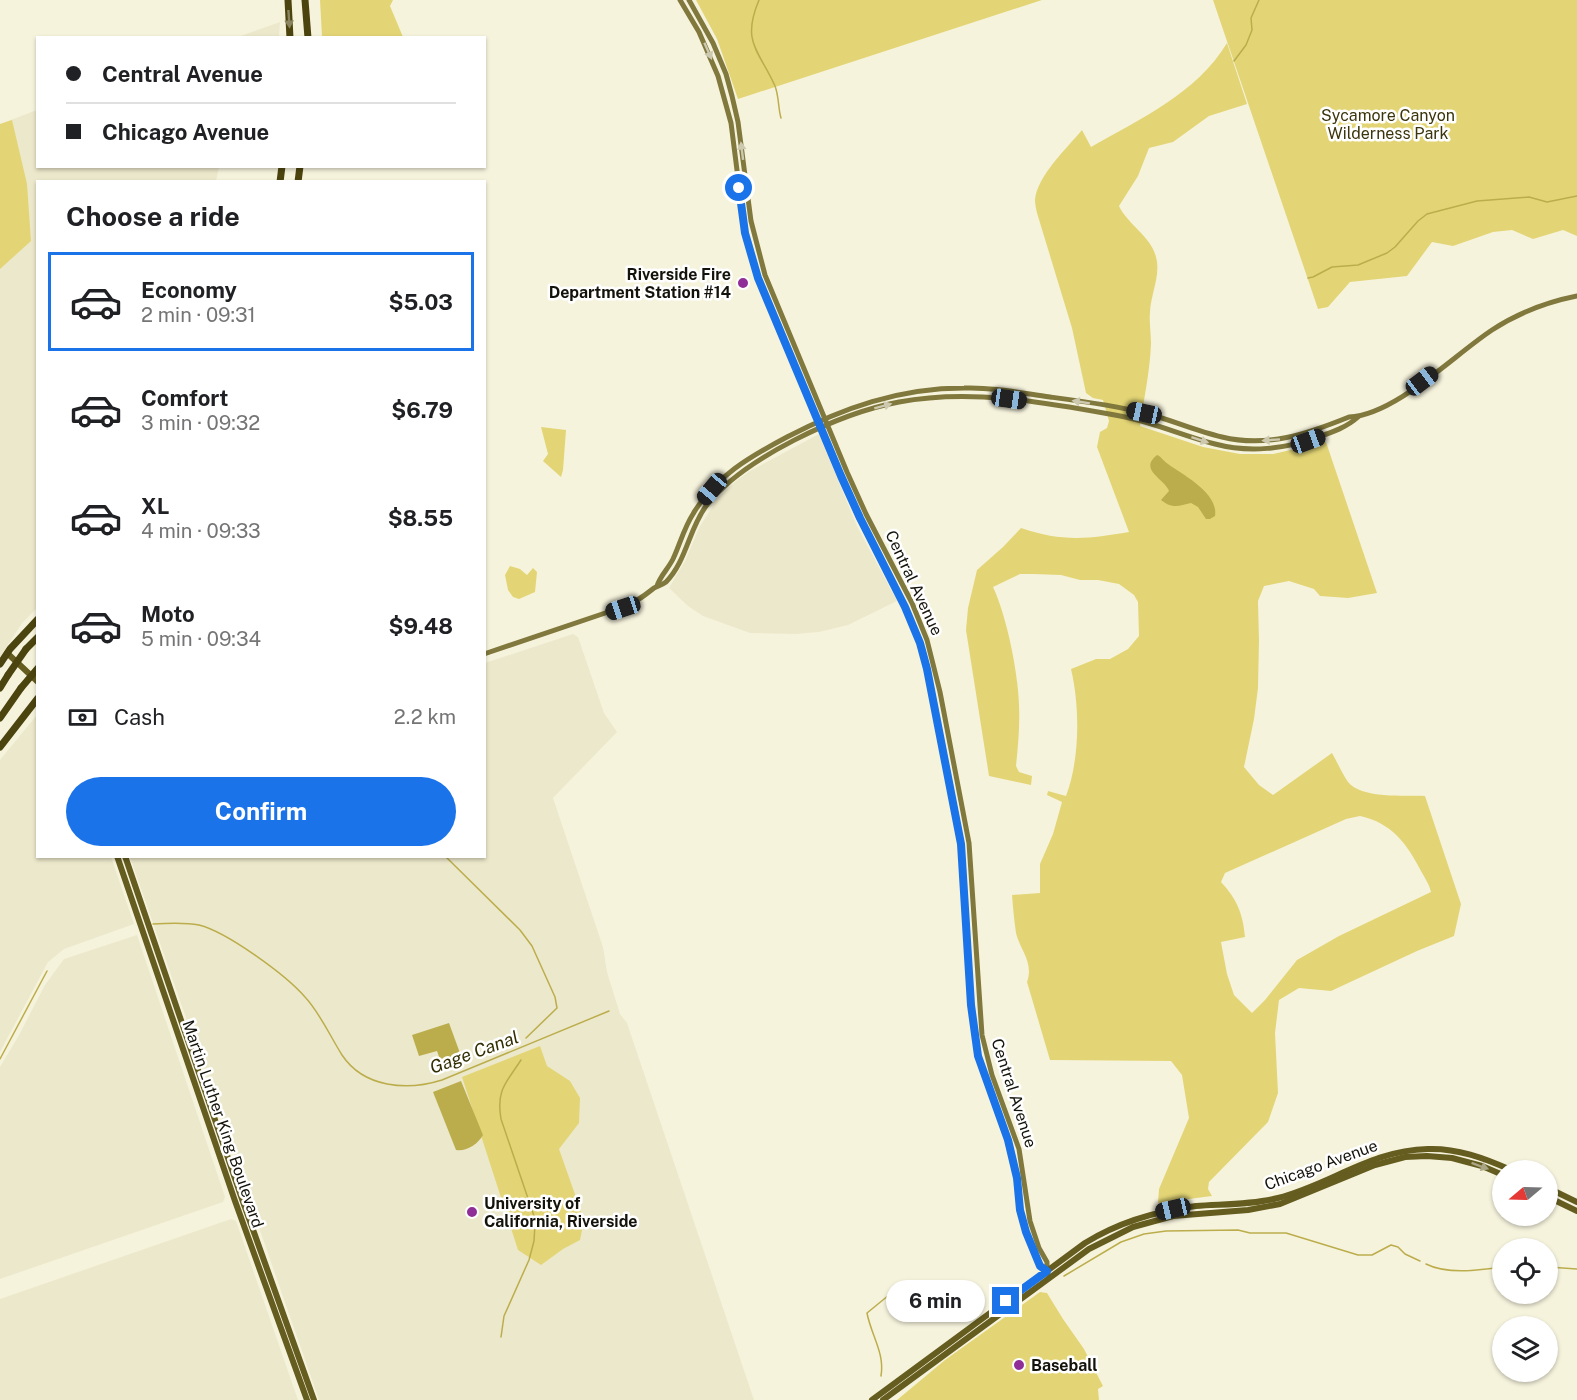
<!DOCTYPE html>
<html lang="en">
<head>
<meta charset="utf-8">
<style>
	:root { --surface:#fff; --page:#f6f6f6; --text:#202124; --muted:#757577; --line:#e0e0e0; --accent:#1a73e8 }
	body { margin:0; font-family:"Public Sans",sans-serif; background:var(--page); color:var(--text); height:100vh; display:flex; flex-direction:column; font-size:22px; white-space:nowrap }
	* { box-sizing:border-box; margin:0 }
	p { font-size:20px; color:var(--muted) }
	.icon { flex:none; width:33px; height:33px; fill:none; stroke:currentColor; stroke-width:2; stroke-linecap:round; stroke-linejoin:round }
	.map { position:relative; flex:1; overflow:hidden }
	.details { position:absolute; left:36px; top:180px; width:450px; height:678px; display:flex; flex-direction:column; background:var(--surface); border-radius:0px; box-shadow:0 2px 4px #0004 }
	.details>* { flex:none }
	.banner { position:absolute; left:36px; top:36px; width:450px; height:132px; border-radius:0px; box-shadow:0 2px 4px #0004; display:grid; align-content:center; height:132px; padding:0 30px; background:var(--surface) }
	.needle { width:39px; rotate:251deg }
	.tools { position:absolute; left:1492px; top:1160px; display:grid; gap:12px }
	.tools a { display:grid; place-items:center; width:66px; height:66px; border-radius:50%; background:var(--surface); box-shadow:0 2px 4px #0004; font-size:30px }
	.end { position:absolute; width:27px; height:27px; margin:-14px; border:8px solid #1a73e8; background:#fff; box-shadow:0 0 0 3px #fff }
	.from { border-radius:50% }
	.bubble { position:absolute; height:42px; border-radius:21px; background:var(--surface); box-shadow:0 2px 4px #0004; font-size:20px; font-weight:700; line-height:42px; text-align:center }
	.car { position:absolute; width:18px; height:36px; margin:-18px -9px; border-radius:8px; box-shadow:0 0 4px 2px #0007; background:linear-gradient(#222 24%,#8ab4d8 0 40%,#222 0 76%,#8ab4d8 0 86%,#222 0) }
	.banner b { display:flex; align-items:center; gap:21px; height:57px; font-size:22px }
	.banner b+b { border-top:2px solid var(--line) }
	.banner i { width:15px; height:15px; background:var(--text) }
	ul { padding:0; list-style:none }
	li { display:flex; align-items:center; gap:18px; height:99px; margin:0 12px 9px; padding:0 18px; border:3px solid transparent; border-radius:0px }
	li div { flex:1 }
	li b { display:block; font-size:22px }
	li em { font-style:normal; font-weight:700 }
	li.on { border-color:var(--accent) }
	li>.icon { width:54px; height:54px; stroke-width:1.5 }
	h2 { padding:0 30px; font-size:27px; line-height:72px }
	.pay { display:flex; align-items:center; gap:15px; height:66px; padding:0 30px; font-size:22px }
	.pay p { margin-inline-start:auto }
	.button { display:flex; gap:12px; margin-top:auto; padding:12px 30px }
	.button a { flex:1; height:69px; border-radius:36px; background:var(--accent); color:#fff; font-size:24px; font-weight:700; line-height:69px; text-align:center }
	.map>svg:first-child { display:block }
</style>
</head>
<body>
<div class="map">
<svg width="1577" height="1400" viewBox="0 0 1577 1400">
	<rect width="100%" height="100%" fill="#f6f3dd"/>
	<g fill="#ece8cb">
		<polygon points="280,22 279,37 238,37"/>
		<polygon points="37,110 38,166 219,167 216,181 38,182 37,608 22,623 0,657 0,124"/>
		<polygon points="819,434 857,526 897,601 848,625 819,632 796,634 750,633 703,616 688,606 669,588 685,561 700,526 719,497 736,481 750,471"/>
		<polygon points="573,634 578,637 604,713 617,732 553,798 603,947 607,972 620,1014 627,1023 754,1400 319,1400 130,857 484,856 485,663"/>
		<polygon points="37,715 38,856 111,857 134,924 64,949 48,962 0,1052 0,760"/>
		<polygon points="137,935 225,1197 223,1202 0,1279 0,1067 18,1037 45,985 64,959"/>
		<polygon points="231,1219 236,1221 298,1400 0,1400 0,1299"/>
	</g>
	<g fill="#e3d575" fill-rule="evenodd">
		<polygon points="320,0 393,0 390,6 403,37 322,37"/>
		<polygon points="696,0 1042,0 738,99 717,39"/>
		<polygon points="1213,0 1577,0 1577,236 1563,230 1533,239 1512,230 1493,232 1453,246 1432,242 1407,276 1350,282 1328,307 1318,309"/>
		<path d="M 1227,43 L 1247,104 L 1209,116 L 1173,142 L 1149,148 L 1138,176 L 1119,206 C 1128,225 1151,236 1156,257 C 1161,275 1151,293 1150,312 C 1149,322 1151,333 1151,344 C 1150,371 1144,398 1140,426 L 1203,447 L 1240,454 L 1273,454 L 1326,442 L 1377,593 L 1348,598 L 1320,596 L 1314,589 L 1289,581 L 1264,586 L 1258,601 L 1259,641 L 1258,688 L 1254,719 L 1244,767 L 1259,785 L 1273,795 L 1332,753 C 1337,762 1342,773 1348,782 C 1362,799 1404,795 1425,796 L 1461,904 L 1454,936 L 1417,951 L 1331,991 L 1299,988 L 1279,1000 L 1275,1033 L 1278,1093 L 1268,1122 L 1209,1182 L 1208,1189 L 1212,1196 L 1158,1203 L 1159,1189 L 1189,1118 L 1182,1075 L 1171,1061 L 1050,1060 L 1027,982 C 1034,962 1020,950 1016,933 C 1014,920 1013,907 1012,895 L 1040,893 L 1040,864 L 1053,834 L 1062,802 L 1047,795 L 1048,791 L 1066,796 C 1080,759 1080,707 1071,669 L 1096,659 L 1110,659 L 1128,649 L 1139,636 L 1138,602 L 1134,595 L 1119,584 L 1098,580 L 1080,580 L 1061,575 L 1033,574 L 1020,574 L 993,587 C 1007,617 1018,672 1019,705 C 1020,726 1018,746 1016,766 L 1019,772 L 1032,776 L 1031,785 L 989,776 L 966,630 L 968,608 L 977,570 L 1003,547 L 1021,528 C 1062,542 1088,539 1129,532 L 1097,447 L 1100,432 L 1107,428 L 1109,421 L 1103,400 L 1093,398 L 1086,393 L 1072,328 L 1037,213 C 1036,209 1035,204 1035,200 C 1037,176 1067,148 1082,130 L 1091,147 C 1140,119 1197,93 1227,43 ZM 1360,816 C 1392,823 1407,844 1421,871 C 1425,878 1430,886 1431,892 L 1339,936 L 1297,960 L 1265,1000 L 1252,1013 L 1234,995 L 1227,974 L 1221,942 L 1245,937 C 1243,914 1237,899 1221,882 L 1225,873 L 1346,819 Z"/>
		<polygon points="12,120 27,184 31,241 0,269 0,124"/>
		<polygon points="541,427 566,430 563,470 561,477 543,461 548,454"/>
		<polygon points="510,566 520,569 527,575 533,568 537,572 535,592 519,599 513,597 508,590 505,575"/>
		<polygon points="540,1046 547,1066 570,1081 580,1098 579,1123 559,1149 584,1220 580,1240 563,1249 541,1265 518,1250 462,1077"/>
		<polygon points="1040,1292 1047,1293 1063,1319 1084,1349 1103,1386 1098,1389 1099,1400 897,1400 945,1360"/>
	</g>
	<g fill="#bcad4c">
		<path d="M 1157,455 C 1162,457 1163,461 1168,464 C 1183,475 1219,493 1215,516 L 1210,519 L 1206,519 L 1198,507 L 1191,503 C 1179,506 1172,509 1161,500 L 1169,491 C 1165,479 1138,470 1157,455 Z"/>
		<polygon points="449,1023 464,1064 444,1071 437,1051 419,1056 412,1035"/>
		<path d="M 461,1081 L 483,1135 C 478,1144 466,1152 456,1150 L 433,1092 Z"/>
	</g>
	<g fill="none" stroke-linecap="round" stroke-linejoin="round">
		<g stroke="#bcad4c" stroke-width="1.5">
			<path d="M 759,0 C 741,43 759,50 775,86 C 779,96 778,108 781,118"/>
			<polyline points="1234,61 1246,45 1252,30 1251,18 1259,0"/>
			<polyline points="1308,278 1313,277 1332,267 1358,265 1387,253 1395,247 1418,221 1427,214 1477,201 1529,197 1547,202 1577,196"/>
			<polyline points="445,856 520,930 532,946 555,997 557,1008 526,1038"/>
			<path d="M 153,924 C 168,923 184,922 199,925 C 227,932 286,975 305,997 C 320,1013 330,1036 342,1055 C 364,1088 407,1091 442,1080 L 609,1011"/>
			<polyline points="0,1059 47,971"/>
			<path d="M 1426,1264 C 1448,1275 1479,1270 1503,1267"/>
			<polyline points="1548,1267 1577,1269"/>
			<polyline points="1064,1276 1121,1242 1144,1234 1166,1231 1238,1230 1250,1233 1286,1233 1358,1255 1372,1255 1391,1245 1398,1247 1405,1254 1420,1261"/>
			<path d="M 501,1337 L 504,1316 L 529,1260 L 534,1241 L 535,1224 L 534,1216 L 501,1119 C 496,1090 506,1083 521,1060"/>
			<path d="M 881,1376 C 885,1353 871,1335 867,1313 L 900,1286"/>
		</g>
		<g stroke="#81783d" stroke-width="5">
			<polyline points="680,0 699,32 718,76 731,123 745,233 758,278 841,475 859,518 905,607 920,643 932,694 961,844 971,1005 978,1056 1008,1140 1017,1177 1020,1210 1026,1232 1041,1268 1047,1271"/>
			<polyline points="689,0 713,43 726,74 732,96 738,122 751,221 765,275 847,472 866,514 912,603 927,640 940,692 969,843 982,1035 992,1075 1019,1149 1030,1221 1039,1248 1047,1262 1047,1271 1049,1277"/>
			<path d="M 657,586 C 660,576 668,569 673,559 C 680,544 684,528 693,514 C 714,477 751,456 787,437 C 843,408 899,388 964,388 C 993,387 1021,393 1050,397 C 1081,401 1113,405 1144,413 C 1170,419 1195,431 1222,437 C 1267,448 1307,434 1349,417 C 1395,415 1454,355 1492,330 C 1518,313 1547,302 1577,296"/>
			<path d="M 484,654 L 623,607 C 635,603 644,596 654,588 C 658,586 662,585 666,582 C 686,562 689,529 706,506 C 743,458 840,413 899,402 C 972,388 1048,403 1120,416 C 1153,422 1183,436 1215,444 C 1249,453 1286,449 1318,437 C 1333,432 1347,427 1358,417"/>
		</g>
		<g stroke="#655c1f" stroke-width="6">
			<polyline points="7,653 38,682"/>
			<polyline points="117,856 235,1201 307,1400"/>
			<polyline points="125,856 242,1199 314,1400"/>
			<polyline points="1548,1188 1577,1202"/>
			<polyline points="1548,1197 1577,1211"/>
			<path d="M 872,1400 L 1085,1243 C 1119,1222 1157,1211 1196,1206 C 1223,1204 1251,1205 1278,1198 C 1330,1185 1371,1150 1428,1149 C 1457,1148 1484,1158 1511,1170"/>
			<polyline points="883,1400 1089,1249 1133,1227 1173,1216 1248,1210 1280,1204 1375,1165 1405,1157 1427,1156 1452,1158 1482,1166 1503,1175"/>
		</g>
		<g stroke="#4c440e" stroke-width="7">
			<polyline points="288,0 290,38"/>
			<polyline points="305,0 308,38"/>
			<polyline points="280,182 282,166"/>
			<polyline points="298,182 300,166"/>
			<polyline points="26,649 38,637"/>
			<polyline points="0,664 10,649 38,619"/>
			<polyline points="0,688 8,675"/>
			<polyline points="0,718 21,688"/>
			<polyline points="0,747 38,698"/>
		</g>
		<g stroke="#4c440e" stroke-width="7">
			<polyline points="8,675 26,649"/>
			<polyline points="21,688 38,668"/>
		</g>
	</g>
	<defs><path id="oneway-solid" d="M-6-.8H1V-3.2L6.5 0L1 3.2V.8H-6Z" transform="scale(1.5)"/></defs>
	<use fill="#8b8562" href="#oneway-solid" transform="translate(289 19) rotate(86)"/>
	<g fill="#cdc9b1">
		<use href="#oneway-solid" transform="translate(708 51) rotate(66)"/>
		<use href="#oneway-solid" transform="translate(742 151) rotate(-97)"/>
		<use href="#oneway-solid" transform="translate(1081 402) rotate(-171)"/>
		<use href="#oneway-solid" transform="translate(883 406) rotate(-15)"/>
		<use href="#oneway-solid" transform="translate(1200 440) rotate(18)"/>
		<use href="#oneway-solid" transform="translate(1271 440) rotate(176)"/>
	</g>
	<use fill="#aaa584" href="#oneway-solid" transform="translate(1480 1166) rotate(20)"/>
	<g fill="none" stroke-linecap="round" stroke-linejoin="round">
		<polyline stroke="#1a73e8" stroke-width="8" points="739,188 745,233 758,278 841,476 860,518 905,607 920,643 927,669 961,844 971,1005 978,1056 1008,1140 1017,1178 1020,1210 1026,1232 1040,1266 1047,1271 1006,1301"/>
	</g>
	<g fill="#8f2e97" stroke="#fff" stroke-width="2">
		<circle cx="743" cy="283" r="6"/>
		<circle cx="472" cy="1212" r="6"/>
		<circle cx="1019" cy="1365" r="6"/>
	</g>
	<g text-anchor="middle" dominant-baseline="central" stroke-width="5" stroke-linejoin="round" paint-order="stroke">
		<g font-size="16" fill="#3c350b" stroke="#fff">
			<text x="1388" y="115">Sycamore Canyon<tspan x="1388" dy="18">Wilderness Park</tspan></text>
		</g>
		<g font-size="16" font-weight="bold" fill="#14130b" stroke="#fff" text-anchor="start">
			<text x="731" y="274" text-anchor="end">Riverside Fire<tspan x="731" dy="18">Department Station #14</tspan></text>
			<text x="484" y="1203">University of<tspan x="484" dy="18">California, Riverside</tspan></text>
			<text x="1031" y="1365">Baseball</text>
		</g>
		<g font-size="16" fill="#14130b" stroke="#fff">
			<text transform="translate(914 583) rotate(65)">Central Avenue</text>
			<text transform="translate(1014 1093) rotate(72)">Central Avenue</text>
			<text transform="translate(223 1124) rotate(71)">Martin Luther King Boulevard</text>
			<text transform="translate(1321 1165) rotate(-20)">Chicago Avenue</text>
		</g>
		<g font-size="18" font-style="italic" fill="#332d02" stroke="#fff">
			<text transform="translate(474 1052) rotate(-20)">Gage Canal</text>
		</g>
	</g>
</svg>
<div class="tools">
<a><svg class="needle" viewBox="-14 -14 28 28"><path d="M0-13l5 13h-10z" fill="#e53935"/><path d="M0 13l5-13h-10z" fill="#757577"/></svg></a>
<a><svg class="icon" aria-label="locate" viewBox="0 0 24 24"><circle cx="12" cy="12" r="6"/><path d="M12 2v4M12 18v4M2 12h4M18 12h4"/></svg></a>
<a><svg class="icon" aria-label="layers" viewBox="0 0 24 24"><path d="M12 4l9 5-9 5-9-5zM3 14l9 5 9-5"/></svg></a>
</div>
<i class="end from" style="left:739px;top:188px"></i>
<i class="end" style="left:1006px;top:1301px"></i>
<div class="bubble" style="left:886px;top:1280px;width:99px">6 min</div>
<i class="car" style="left:1422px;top:381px;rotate:53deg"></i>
<i class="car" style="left:1009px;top:399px;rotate:98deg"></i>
<i class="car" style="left:1144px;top:413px;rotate:282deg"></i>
<i class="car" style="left:1308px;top:441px;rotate:70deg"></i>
<i class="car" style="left:712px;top:489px;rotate:220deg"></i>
<i class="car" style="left:623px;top:608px;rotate:252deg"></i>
<i class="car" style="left:1173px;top:1209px;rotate:257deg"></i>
<div class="banner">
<b><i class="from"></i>Central Avenue</b>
<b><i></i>Chicago Avenue</b>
</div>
<section class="details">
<h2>Choose a ride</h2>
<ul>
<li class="on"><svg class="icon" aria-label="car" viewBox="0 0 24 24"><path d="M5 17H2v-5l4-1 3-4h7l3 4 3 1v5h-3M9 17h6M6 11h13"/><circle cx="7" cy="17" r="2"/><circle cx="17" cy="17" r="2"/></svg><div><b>Economy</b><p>2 min · 09:31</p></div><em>$5.03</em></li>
<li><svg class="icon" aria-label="car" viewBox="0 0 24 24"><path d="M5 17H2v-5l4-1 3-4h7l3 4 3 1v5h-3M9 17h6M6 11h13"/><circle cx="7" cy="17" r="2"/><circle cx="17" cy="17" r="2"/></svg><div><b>Comfort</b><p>3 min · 09:32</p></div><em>$6.79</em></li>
<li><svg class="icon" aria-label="car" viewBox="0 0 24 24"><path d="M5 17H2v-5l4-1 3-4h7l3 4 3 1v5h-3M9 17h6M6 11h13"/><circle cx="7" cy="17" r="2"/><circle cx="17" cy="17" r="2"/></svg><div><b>XL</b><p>4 min · 09:33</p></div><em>$8.55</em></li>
<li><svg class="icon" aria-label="car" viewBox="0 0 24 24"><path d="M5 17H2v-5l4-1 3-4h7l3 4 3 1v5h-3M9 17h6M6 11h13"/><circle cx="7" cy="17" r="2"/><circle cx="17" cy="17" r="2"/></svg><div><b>Moto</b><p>5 min · 09:34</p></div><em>$9.48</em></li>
</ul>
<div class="pay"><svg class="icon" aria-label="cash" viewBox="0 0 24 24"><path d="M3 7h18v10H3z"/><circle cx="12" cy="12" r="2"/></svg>Cash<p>2.2 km</p></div>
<div class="button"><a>Confirm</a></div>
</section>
</div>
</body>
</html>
